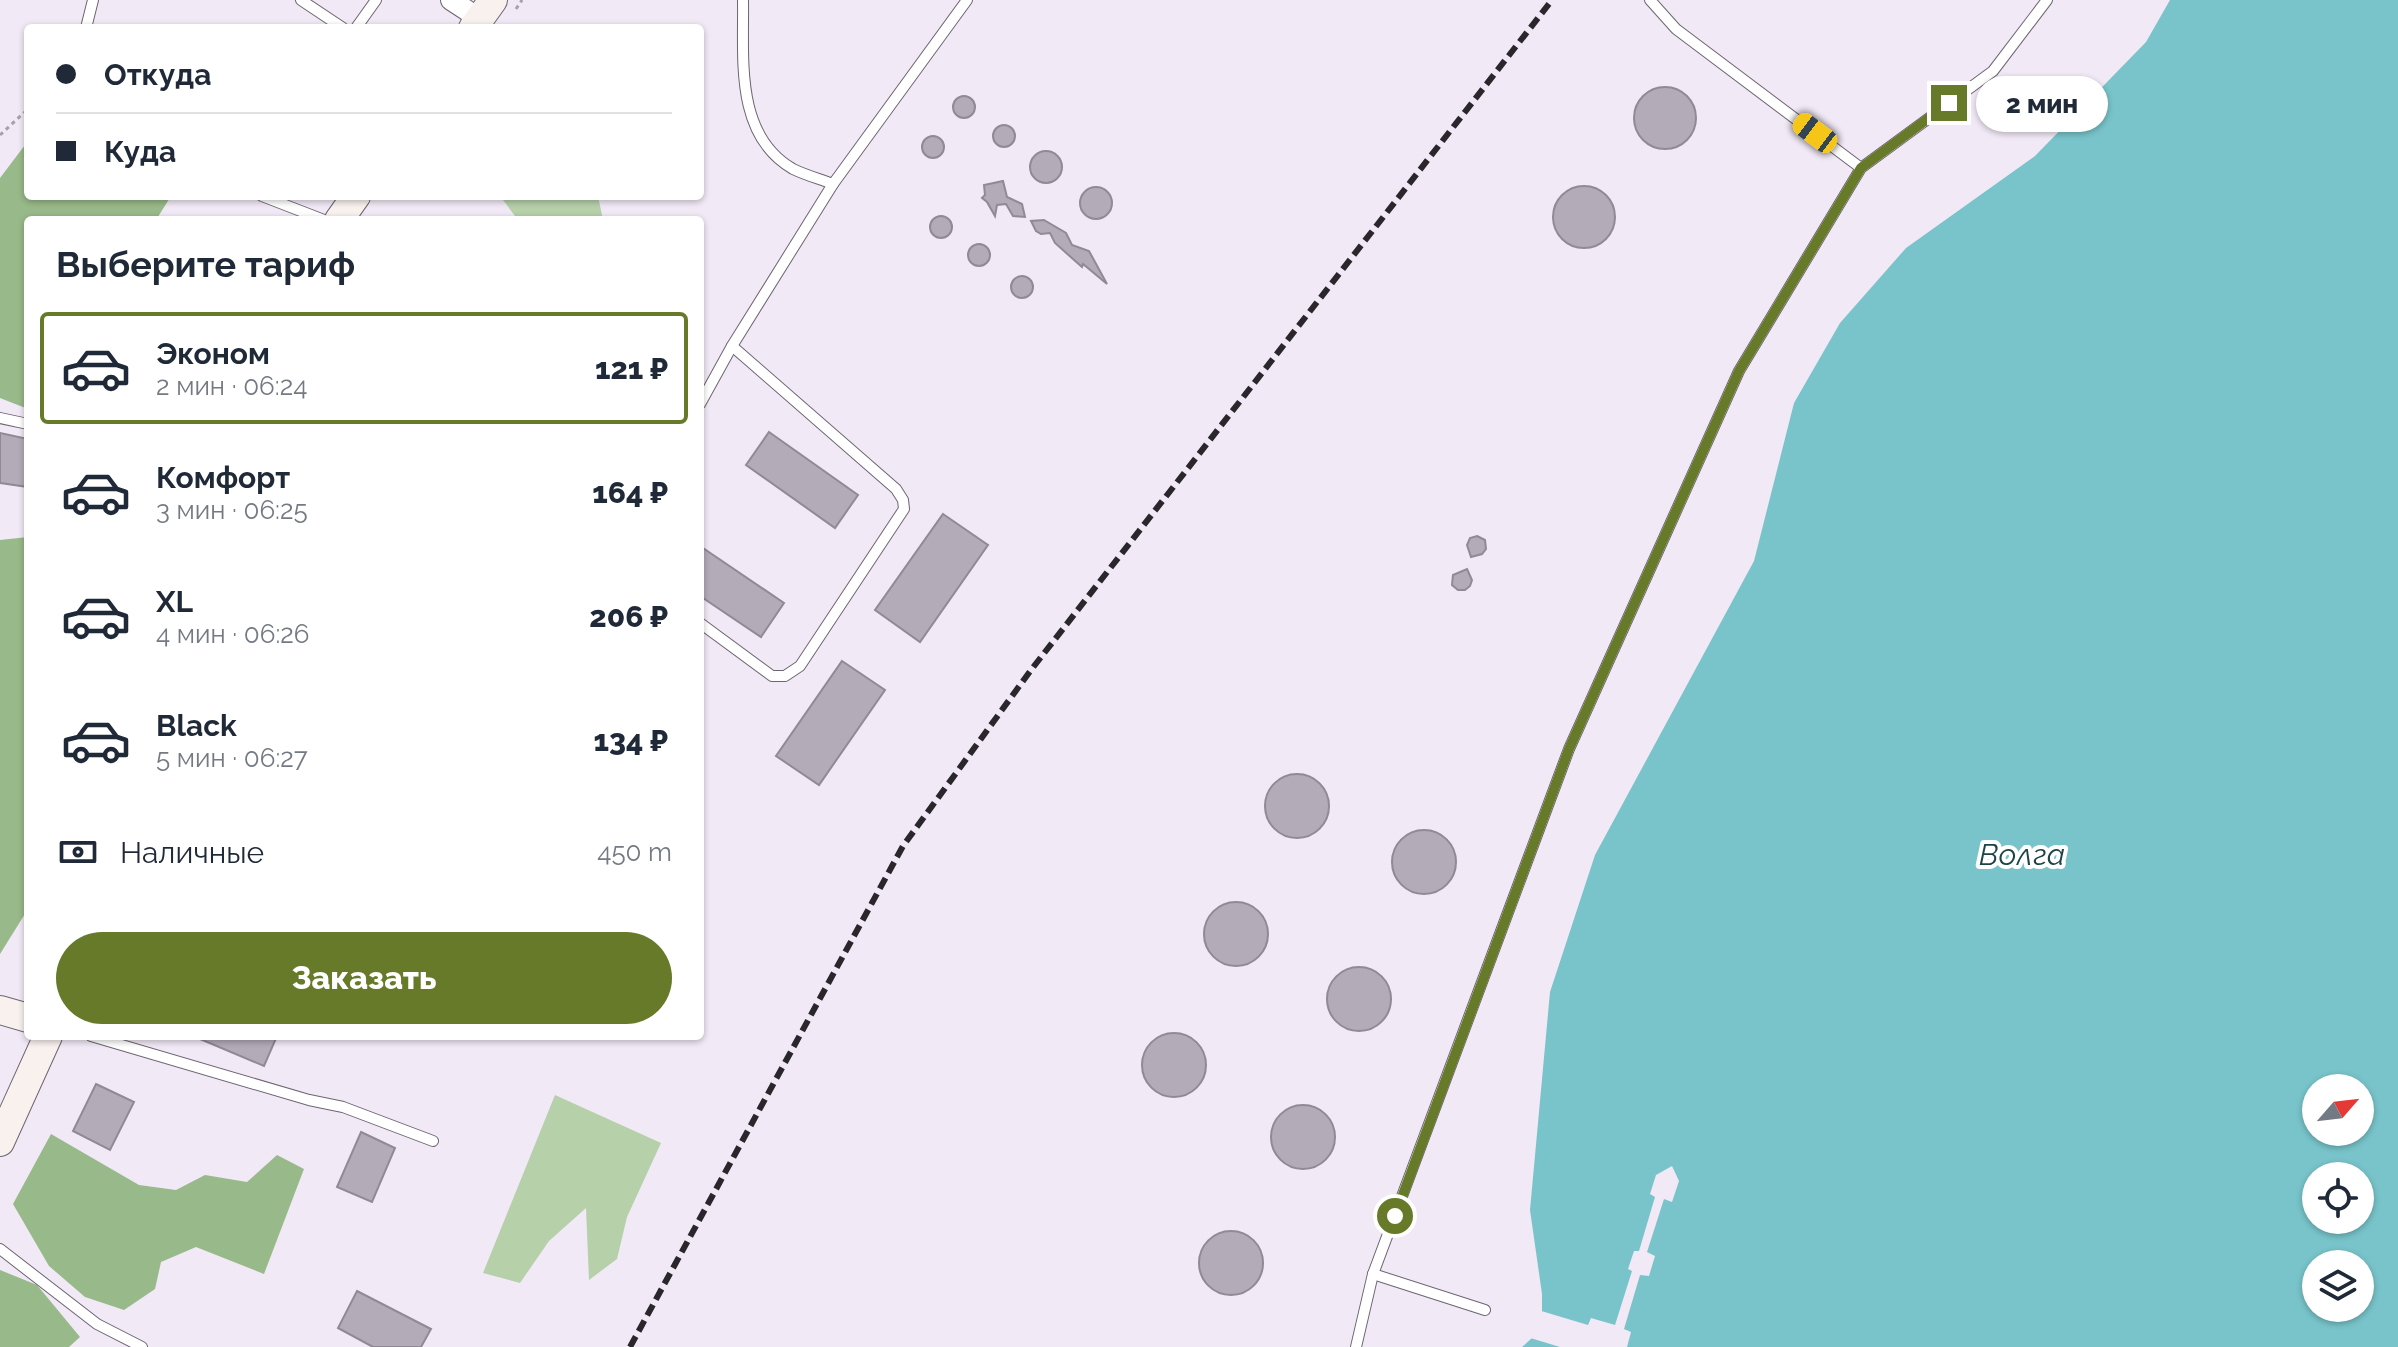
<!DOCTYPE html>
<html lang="ru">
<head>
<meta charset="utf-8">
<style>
	:root { --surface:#fff; --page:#f6f6f7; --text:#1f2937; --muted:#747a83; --line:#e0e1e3; --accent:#677a29 }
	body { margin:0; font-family:Raleway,sans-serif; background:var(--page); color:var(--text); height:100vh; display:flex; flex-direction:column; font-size:30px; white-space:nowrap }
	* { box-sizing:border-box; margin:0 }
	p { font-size:26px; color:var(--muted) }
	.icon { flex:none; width:44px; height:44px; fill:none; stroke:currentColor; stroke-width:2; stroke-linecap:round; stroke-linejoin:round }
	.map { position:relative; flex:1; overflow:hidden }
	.sheet { position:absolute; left:24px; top:216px; width:680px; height:824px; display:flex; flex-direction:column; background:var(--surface); border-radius:8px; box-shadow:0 2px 6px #0004 }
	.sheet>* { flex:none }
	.guide { position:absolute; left:24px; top:24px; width:680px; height:176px; border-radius:8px; box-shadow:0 2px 6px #0004; display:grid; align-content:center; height:176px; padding:0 32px; background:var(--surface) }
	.needle { width:52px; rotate:62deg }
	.controls { position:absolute; left:2302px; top:1074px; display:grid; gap:16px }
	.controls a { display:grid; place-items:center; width:72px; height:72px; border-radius:50%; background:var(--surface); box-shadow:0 2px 6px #0004; font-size:40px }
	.end { position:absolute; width:36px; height:36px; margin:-18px; border:10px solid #677a29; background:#fff; box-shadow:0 0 0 4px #fff }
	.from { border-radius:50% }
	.bubble { position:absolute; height:56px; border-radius:28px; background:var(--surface); box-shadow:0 2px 6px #0004; font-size:26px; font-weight:800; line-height:56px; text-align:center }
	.car { position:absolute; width:24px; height:48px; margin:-24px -12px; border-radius:10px; box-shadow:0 0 6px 2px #0007; background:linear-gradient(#f5c518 24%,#345 0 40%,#f5c518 0 76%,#345 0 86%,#f5c518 0) }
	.guide b { display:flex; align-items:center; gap:28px; height:76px; font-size:30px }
	.guide b+b { border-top:2px solid var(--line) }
	.guide i { width:20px; height:20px; background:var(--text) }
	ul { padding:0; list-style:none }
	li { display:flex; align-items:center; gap:24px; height:112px; margin:0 16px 12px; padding:0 16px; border:4px solid transparent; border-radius:8px }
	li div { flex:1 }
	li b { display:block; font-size:30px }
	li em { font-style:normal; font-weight:800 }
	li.current { border-color:var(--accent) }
	li>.icon { width:72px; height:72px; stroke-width:1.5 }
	h2 { padding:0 32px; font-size:36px; line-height:96px }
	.pay { display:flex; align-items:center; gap:20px; height:88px; padding:0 32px; font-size:30px }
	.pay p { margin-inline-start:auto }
	.primary-button { display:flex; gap:16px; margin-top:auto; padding:16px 32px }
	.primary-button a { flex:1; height:92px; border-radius:48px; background:var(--accent); color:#fff; font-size:32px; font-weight:800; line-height:92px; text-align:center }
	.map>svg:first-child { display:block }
</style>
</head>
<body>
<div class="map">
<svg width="2398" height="1347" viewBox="0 0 2398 1347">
	<rect width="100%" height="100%" fill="#f1e9f6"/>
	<g fill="#b6d0aa">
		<polygon points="500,196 598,196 603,220 518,220"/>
		<polygon points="555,1095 661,1143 627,1217 617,1259 589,1280 586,1208 549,1241 520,1283 483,1273"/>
	</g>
	<g fill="#98b989">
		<polygon points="28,141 28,196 171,196 156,220 28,220 28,409 0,398 0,178"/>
		<polygon points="28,537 28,909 0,954 0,540"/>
		<polygon points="51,1134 139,1185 176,1190 205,1175 247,1182 277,1155 304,1169 264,1274 196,1247 161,1262 155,1289 124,1310 85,1297 49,1266 13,1204"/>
		<polygon points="0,1270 37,1285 80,1337 69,1347 0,1347"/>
	</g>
	<path fill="#78c4ca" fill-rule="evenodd" d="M 2170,0 L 2398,0 L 2398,1347 L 1522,1347 L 1532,1338 L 1542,1311 L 1542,1294 L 1530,1210 L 1550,992 L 1595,855 L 1754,561 L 1794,403 L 1840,323 L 1906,248 L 2035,156 L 2146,42 ZM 2316,1088 L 2360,1088 L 2360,1132 L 2316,1132 ZM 2316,1176 L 2360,1176 L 2360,1220 L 2316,1220 ZM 2316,1264 L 2360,1264 L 2360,1308 L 2316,1308 Z"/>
	<polygon fill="#f1e9f6" points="1672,1166 1679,1181 1672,1202 1664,1199 1647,1252 1655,1256 1649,1276 1640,1275 1624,1329 1631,1332 1627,1347 1560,1347 1527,1337 1538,1310 1588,1325 1591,1318 1615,1325 1632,1271 1628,1269 1634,1251 1639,1251 1655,1197 1650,1194 1656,1175"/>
	<g fill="#b3abb8" stroke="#918996" stroke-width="2">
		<circle cx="1665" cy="118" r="31"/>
		<circle cx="964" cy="107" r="11"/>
		<circle cx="1004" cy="136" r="11"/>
		<circle cx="933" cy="147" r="11"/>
		<circle cx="1046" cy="167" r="16"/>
		<polygon points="1003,181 1007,197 1022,204 1025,217 1013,216 1006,204 997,205 995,216 987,202 982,198 985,195 984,185"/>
		<circle cx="1584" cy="217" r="31"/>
		<circle cx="1096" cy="203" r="16"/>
		<circle cx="941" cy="227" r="11"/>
		<polygon points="1044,220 1066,233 1072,245 1089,251 1107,284 1083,264 1082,267 1055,243 1050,233 1041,234 1036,231 1031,221"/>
		<circle cx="979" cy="255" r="11"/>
		<circle cx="1022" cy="287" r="11"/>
		<polygon points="769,432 858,495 835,528 746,465"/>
		<polygon points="0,433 28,439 28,487 0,483"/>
		<polygon points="943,514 988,545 920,642 875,610"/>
		<polygon points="1477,536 1485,540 1486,549 1482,554 1471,557 1467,545 1470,538"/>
		<polygon points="700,546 784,603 761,637 700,596"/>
		<polygon points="1467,569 1472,580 1470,586 1465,590 1458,590 1452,585 1453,575"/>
		<polygon points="842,661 885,690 819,785 776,756"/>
		<circle cx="1297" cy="806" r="32"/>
		<circle cx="1424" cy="862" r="32"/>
		<circle cx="1236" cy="934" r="32"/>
		<circle cx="1359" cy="999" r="32"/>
		<circle cx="1174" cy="1065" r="32"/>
		<polygon points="193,1036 277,1036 264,1066"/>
		<polygon points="96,1084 134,1102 110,1150 73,1131"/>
		<circle cx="1303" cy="1137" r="32"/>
		<polygon points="361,1132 395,1148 372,1202 337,1187"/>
		<circle cx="1231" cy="1263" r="32"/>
		<polygon points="357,1291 431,1329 421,1347 373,1347 338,1328"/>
	</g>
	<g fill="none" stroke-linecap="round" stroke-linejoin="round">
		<defs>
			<g id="lane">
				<polyline points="301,0 343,28"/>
				<path d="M 743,0 C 744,58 734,135 793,169 C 805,175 820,179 833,184"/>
				<polyline points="1650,0 1676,29 1861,168"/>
				<polyline points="86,28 93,0"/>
				<polyline points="356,28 376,0"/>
				<polyline points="262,196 324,220"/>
				<polyline points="700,404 732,346 833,184 967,0"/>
				<polyline points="0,418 28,424"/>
				<polyline points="700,623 772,676 785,676 800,666 904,509 903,500 896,489 732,346"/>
				<polyline points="91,1036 309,1100 343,1107 433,1141"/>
				<polyline points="0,1249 97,1324 142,1347"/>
				<polyline points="1485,1310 1373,1274 1569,749 1739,371 1861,168 1993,71 2047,0"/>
				<polyline points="1356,1347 1373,1274"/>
			</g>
			<polyline id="street" points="451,0 480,19"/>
			<g id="secondary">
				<polyline points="473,28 493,0"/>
				<polyline points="339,220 356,196"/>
				<polyline points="0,1010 28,1018"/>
				<polyline points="0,1142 48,1036"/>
			</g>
		</defs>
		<use href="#lane" stroke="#6d6571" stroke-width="12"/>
		<use href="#street" stroke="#6d6571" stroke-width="22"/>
		<use href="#secondary" stroke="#6d6571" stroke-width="30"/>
		<g stroke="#a8a1ab" stroke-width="3" stroke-dasharray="4 4" stroke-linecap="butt">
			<polyline points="516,9 522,0"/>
			<polyline points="0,135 28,109"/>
		</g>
		<use href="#lane" stroke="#fff" stroke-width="10"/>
		<use href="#street" stroke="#fff" stroke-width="20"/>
		<use href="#secondary" stroke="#f9f1ee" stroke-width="28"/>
		<polyline stroke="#2a272c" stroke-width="6" stroke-dasharray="12 6" stroke-linecap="butt" points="630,1347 903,846 1031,670 1552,0"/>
	</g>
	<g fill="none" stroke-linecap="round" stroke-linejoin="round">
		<polyline stroke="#677a29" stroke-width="10" points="1395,1216 1569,749 1739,371 1861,168 1949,103"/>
	</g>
	<g text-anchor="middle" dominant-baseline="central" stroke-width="8" stroke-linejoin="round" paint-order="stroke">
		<g font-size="30" font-style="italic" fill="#1e4346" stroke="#fff">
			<text x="2022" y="854">Волга</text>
		</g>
	</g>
</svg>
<div class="controls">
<a><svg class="needle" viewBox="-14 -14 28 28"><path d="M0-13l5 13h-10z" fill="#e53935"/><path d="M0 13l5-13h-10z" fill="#747a83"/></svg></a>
<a><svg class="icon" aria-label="locate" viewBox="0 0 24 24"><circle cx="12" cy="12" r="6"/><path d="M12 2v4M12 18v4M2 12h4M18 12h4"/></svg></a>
<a><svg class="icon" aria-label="layers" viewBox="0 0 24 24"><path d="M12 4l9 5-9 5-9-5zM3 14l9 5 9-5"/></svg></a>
</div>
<i class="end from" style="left:1395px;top:1216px"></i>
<i class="end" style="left:1949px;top:103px"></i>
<div class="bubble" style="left:1976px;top:76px;width:132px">2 мин</div>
<i class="car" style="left:1815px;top:133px;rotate:307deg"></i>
<div class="guide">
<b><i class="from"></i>Откуда</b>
<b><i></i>Куда</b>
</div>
<section class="sheet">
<h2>Выберите тариф</h2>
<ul>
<li class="current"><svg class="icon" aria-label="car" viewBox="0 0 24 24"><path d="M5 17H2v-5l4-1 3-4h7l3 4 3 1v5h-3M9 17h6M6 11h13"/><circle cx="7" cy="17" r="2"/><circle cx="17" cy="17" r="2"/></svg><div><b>Эконом</b><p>2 мин · 06:24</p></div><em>121 ₽</em></li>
<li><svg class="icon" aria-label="car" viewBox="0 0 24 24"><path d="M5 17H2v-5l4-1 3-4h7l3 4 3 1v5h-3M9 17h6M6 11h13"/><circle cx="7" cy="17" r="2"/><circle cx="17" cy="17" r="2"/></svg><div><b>Комфорт</b><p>3 мин · 06:25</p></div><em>164 ₽</em></li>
<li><svg class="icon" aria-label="car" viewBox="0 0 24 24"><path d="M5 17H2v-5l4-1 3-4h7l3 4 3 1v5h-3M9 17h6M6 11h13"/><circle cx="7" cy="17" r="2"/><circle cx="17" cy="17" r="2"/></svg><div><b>XL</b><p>4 мин · 06:26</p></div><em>206 ₽</em></li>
<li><svg class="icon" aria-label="car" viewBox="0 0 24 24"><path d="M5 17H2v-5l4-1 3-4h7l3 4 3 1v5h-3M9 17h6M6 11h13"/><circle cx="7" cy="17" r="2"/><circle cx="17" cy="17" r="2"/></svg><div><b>Black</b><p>5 мин · 06:27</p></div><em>134 ₽</em></li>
</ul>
<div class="pay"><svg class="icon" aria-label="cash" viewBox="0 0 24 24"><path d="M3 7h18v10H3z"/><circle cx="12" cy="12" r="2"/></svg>Наличные<p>450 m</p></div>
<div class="primary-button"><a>Заказать</a></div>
</section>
</div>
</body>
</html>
